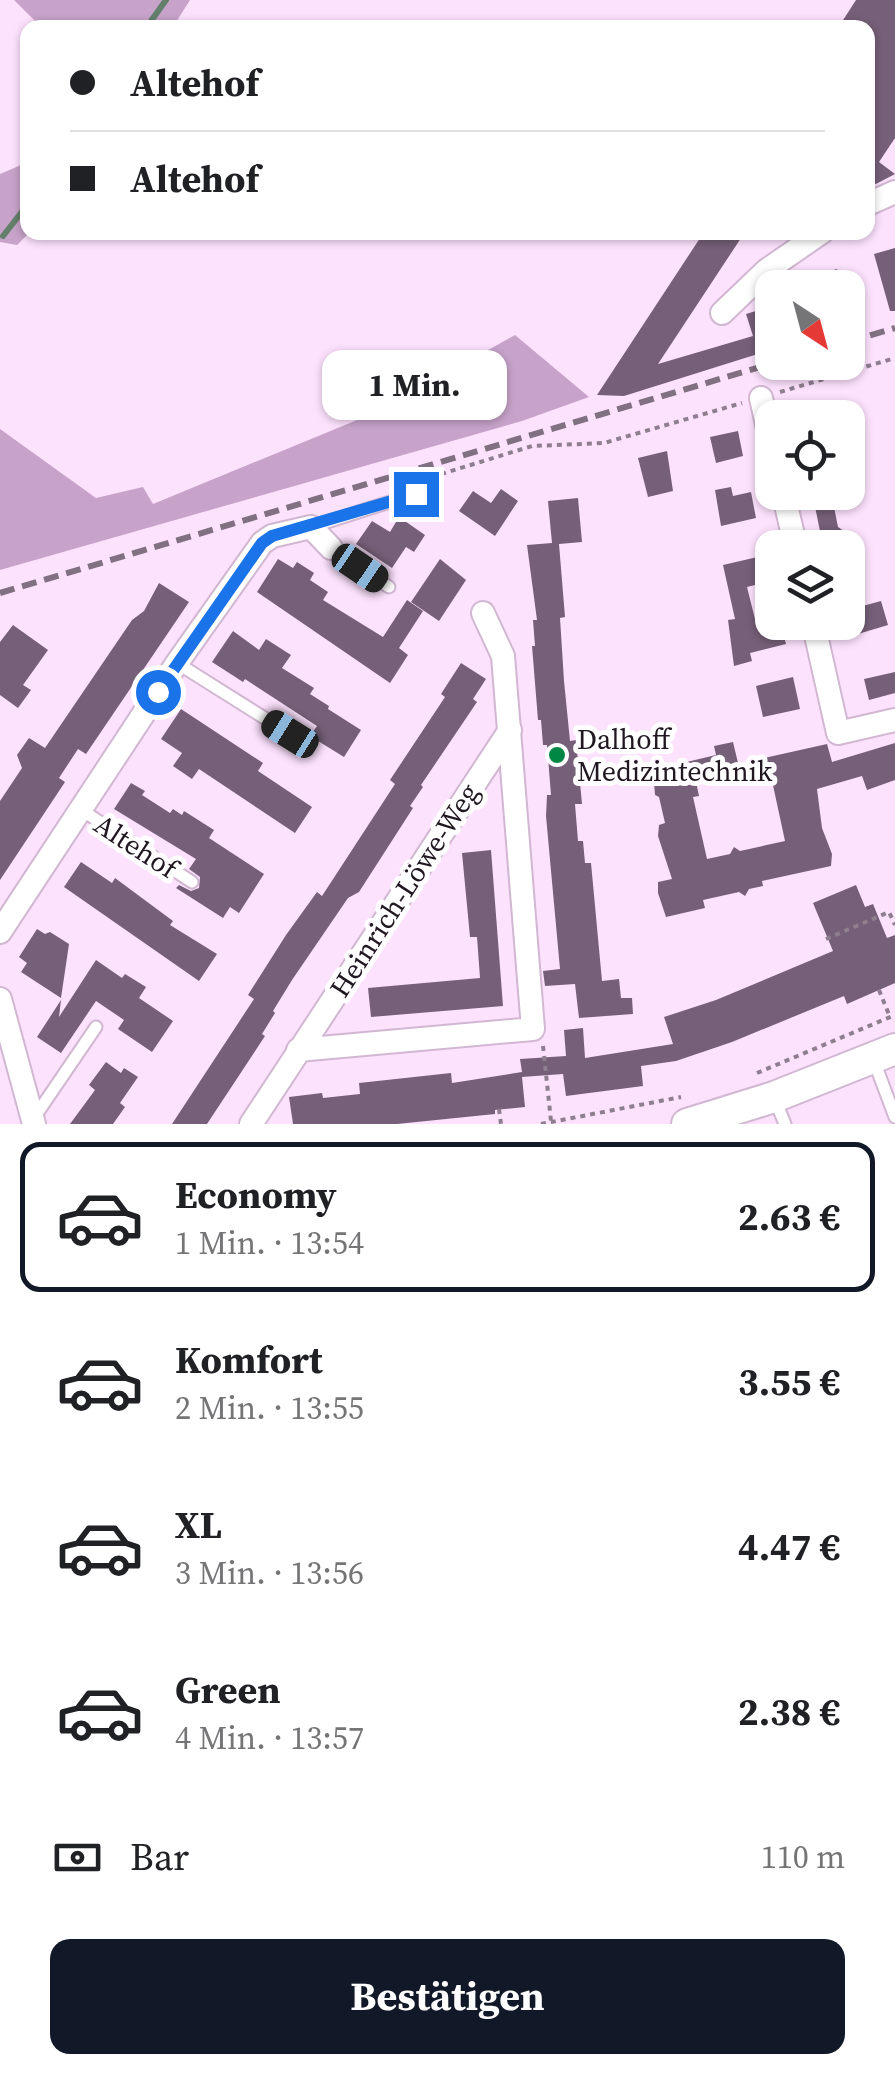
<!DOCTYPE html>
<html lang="de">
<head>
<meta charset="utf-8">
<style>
	:root { --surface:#fff; --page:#f2f2f2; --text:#202124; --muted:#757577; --line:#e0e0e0; --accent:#111827 }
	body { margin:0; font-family:"Source Serif 4",serif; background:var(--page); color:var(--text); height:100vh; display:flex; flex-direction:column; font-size:38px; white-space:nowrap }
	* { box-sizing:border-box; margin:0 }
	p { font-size:32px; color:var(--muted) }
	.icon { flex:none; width:55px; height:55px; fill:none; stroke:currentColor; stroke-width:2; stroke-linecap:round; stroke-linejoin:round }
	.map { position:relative; height:1124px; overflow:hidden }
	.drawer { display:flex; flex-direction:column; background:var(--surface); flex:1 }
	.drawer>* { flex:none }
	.hud { position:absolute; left:20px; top:20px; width:855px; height:220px; border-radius:20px; box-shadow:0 2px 8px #0004; display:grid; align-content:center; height:220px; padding:0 50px; background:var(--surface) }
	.needle { width:65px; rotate:144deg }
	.tools { position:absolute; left:755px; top:270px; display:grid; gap:20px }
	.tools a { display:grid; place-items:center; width:110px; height:110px; border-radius:20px; background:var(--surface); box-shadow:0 2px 8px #0004; font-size:50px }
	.end { position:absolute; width:45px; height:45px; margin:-22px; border:12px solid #1a73e8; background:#fff; box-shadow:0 0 0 5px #fff }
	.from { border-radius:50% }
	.bubble { position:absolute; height:70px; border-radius:20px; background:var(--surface); box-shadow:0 2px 8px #0004; font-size:32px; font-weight:700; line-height:70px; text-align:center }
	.car { position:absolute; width:30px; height:60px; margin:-30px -15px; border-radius:12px; box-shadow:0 0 8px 2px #0007; background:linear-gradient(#222 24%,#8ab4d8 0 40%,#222 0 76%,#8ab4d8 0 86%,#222 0) }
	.hud b { display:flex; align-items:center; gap:35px; height:95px; font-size:38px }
	.hud b+b { border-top:2px solid var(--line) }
	.hud i { width:25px; height:25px; background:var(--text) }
	ul { padding:18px 0 0; list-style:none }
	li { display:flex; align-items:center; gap:30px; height:150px; margin:0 20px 15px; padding:0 30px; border:5px solid transparent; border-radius:20px }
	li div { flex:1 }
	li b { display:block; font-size:38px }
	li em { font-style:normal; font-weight:700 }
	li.current { border-color:var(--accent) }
	li>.icon { width:90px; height:90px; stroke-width:1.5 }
	.pay { display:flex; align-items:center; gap:25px; height:110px; padding:0 50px; font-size:38px }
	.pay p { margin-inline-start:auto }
	.cta { display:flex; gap:20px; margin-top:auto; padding:20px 50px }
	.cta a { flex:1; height:115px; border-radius:20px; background:var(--accent); color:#fff; font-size:40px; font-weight:700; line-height:115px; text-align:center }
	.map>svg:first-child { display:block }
</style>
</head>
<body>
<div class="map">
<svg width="895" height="1124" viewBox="0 0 895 1124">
	<rect width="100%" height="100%" fill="#fde2fe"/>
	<g fill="#c7a3c9">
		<polygon points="14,0 190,0 173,27 42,28"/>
		<polygon points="27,153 29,233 17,245 0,242 0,174 21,165"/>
		<polygon points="515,335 589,397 522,421 0,570 0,429 96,498 143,487 153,504 379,411"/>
	</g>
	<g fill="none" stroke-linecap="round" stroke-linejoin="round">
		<g stroke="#64806c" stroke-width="6">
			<polyline points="146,28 166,0"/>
			<polyline points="3,236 28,204"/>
		</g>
	</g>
	<g fill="#765f78">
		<polygon points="856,0 895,0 895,138 879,162 895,174 876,184 868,180 868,28 838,28"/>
		<polygon points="704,232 745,232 658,364 753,336 746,314 772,306 772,335 757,339 761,353 624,396 597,395"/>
		<polygon points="895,248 895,311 890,311 874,254"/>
		<polygon points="837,269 843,288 791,288 790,283"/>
		<polygon points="738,431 743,456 716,463 710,437"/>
		<polygon points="667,451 673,491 648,497 638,458"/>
		<polygon points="731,487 733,496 751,492 756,518 721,526 715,490"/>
		<polygon points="501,489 518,501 495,536 459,511 473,491 491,503"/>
		<polygon points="812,492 831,492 838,527 847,533 850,548 814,548 821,536"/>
		<polygon points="578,498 582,542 559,544 565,617 560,618 564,681 570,741 576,740 582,804 575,804 578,841 583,841 585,863 591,863 602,981 619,979 621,998 632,998 633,1014 579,1018 575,984 545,986 543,971 560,969 546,816 547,795 551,795 547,745 543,745 541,720 538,720 532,646 535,646 533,620 537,620 527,545 552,543 548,501"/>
		<polygon points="399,517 425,535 414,552 406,547 392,568 356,544 372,521 390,532"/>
		<polygon points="766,555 771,581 747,587 756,623 772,619 772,622 780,622 786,644 750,653 752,661 734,666 728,620 735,619 723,565"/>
		<polygon points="278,559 293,568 297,562 314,573 310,580 328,592 323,600 383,637 407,600 423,611 399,648 408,655 390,683 257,592"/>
		<polygon points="440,559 466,580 439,621 411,602"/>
		<polygon points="159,583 189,602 86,754 78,749 59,778 65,782 0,880 0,801 22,768 17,755 29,738 45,748 132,620 144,611"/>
		<polygon points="881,601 888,625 848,637 848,610"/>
		<polygon points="13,625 48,650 23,685 31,690 18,708 0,695 0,642"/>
		<polygon points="233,631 259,650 266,639 291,655 282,668 314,688 310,694 329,706 328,709 361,730 344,757 310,736 317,726 245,679 243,682 212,662"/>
		<polygon points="461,663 486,679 473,699 477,702 421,785 423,787 410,806 413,808 359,892 348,898 292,980 273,1011 275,1013 262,1034 265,1036 207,1124 172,1124 254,999 248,995 286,935 317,892 322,896 395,784 390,780 445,697 441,694"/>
		<polygon points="895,672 895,693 869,700 864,679"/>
		<polygon points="793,677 800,709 763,717 756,686"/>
		<polygon points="181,709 263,763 258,771 312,807 295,833 199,769 192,779 173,766 182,753 161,739"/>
		<polygon points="733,742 739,767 695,777 699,796 693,797 707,859 730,854 734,847 740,851 785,841 771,776 759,778 755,760 827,744 832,762 895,743 895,780 867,790 862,776 817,789 822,828 832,854 831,866 762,881 763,886 749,889 745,896 739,892 703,900 705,908 666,917 658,893 658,882 672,879 658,836 659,825 665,823 659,797 655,795 653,770 716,755 714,746"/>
		<polygon points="131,783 145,791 142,795 170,813 173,809 182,815 184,811 214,830 209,838 264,874 239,913 230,907 223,918 176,888 179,885 191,891 199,888 200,877 189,869 196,859 114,809"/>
		<polygon points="491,850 503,1006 371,1017 368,988 480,978 477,937 470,937 462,853"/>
		<polygon points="81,862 112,883 115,878 173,921 170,925 217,954 199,981 64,887"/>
		<polygon points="856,885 865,907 873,904 887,938 895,935 895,983 847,1004 844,996 732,1042 676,1061 641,1066 643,1086 566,1096 563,1074 522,1077 525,1107 495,1110 495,1114 397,1124 293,1124 289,1097 322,1093 323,1098 360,1094 359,1083 451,1073 452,1083 522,1072 520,1059 566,1056 564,1030 583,1028 585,1058 673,1044 664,1017 716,1000 833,951 813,903"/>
		<polygon points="37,929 45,934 50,932 69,944 61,998 21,972 27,963 19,957"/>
		<polygon points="96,960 122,978 125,974 146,987 139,998 173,1021 152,1052 118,1029 124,1020 96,1001 61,1053 37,1037 61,1000 59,1017"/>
		<polygon points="106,1062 121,1073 124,1068 138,1077 120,1103 125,1107 113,1124 70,1124 95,1090 89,1085"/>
	</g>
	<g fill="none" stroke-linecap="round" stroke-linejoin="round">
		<defs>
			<g id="lane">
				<polyline points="311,527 415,494"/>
				<polyline points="331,548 389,587"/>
				<polyline points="177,663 290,734"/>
				<polyline points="80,809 192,882"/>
				<polyline points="874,1061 895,1117"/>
				<polyline points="775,1100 785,1124"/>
				<polyline points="34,1118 96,1027"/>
			</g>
			<g id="street">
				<polyline points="868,204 895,192"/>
				<polyline points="722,313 767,270 822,232"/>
				<polyline points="761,398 772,447"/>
				<polyline points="783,492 796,548"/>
				<polyline points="813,622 838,733 895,720"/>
				<polyline points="0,932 177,663 262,543 272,536 311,527 331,548"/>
				<polyline points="0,999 34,1124"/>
				<polyline points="298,1050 533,1029 503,656 483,613"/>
				<polyline points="251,1124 510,730"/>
			</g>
			<polyline id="secondary" points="687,1124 774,1097 895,1049"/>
		</defs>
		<use href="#lane" stroke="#d1b7d2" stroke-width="15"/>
		<use href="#street" stroke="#d1b7d2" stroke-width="26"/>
		<use href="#secondary" stroke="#d1b7d2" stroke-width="34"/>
		<g stroke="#8f7d90" stroke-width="4" stroke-dasharray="5 5" stroke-linecap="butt">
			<polyline points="780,392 895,358"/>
			<polyline points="422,480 532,446 604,443 742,403"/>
			<polyline points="826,939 889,912 895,925"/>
			<polyline points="879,990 890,1017"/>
			<polyline points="543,1046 551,1121"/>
			<polyline points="757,1073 895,1015"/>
			<polyline points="499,1109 501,1124"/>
			<polyline points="541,1124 681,1097"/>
		</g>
		<use href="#lane" stroke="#fff" stroke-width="11"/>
		<use href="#street" stroke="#fff" stroke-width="22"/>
		<use href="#secondary" stroke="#fff" stroke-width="30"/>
		<g stroke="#807081" stroke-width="6" stroke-dasharray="15 8" stroke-linecap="butt">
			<polyline points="848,342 895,328"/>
			<polyline points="0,593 777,362"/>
		</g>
	</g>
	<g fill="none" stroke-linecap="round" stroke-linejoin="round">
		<polyline stroke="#1a73e8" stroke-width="12" points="158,692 262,543 272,536 416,494"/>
	</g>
	<circle fill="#008743" stroke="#fff" stroke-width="4" cx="557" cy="755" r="10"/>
	<g text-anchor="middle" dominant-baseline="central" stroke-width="10" stroke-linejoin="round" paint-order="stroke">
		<g font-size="28" fill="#201721" stroke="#fff" text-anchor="start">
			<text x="577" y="739">Dalhoff<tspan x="577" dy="32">Medizintechnik</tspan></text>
		</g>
		<g font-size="28" fill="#201721" stroke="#fff">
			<text transform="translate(136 846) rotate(33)">Altehof</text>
			<text transform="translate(404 890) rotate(-57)">Heinrich-Löwe-Weg</text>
		</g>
	</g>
</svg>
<div class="tools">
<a><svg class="needle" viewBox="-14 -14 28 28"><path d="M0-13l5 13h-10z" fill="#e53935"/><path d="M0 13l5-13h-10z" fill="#757577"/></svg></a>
<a><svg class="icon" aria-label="locate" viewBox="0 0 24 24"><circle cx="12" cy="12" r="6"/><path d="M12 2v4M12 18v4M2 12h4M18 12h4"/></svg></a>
<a><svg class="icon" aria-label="layers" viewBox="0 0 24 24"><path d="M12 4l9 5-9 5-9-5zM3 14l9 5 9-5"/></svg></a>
</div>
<i class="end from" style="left:158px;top:692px"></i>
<i class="end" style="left:416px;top:494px"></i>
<div class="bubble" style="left:322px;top:350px;width:185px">1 Min.</div>
<i class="car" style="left:360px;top:568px;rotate:124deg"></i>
<i class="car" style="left:290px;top:734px;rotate:302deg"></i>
<div class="hud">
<b><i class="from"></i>Altehof</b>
<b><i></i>Altehof</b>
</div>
</div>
<section class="drawer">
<ul>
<li class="current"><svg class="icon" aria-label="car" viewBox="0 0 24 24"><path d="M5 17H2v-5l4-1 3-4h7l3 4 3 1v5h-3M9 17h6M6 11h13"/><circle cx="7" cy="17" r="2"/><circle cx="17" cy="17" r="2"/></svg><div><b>Economy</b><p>1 Min. · 13:54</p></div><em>2.63 €</em></li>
<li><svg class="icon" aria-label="car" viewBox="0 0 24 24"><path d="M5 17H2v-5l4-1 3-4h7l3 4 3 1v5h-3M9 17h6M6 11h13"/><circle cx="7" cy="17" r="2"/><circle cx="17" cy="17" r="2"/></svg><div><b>Komfort</b><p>2 Min. · 13:55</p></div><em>3.55 €</em></li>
<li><svg class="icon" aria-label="car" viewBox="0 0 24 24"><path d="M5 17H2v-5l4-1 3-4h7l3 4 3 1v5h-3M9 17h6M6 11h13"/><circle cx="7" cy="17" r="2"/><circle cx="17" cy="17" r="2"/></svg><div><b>XL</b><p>3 Min. · 13:56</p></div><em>4.47 €</em></li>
<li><svg class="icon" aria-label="car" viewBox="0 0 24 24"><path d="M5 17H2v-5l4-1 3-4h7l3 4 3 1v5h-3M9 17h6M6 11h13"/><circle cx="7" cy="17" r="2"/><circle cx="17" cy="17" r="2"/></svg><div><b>Green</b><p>4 Min. · 13:57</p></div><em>2.38 €</em></li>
</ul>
<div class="pay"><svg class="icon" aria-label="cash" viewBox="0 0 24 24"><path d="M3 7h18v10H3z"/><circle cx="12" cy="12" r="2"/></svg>Bar<p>110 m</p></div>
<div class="cta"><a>Bestätigen</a></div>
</section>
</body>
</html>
